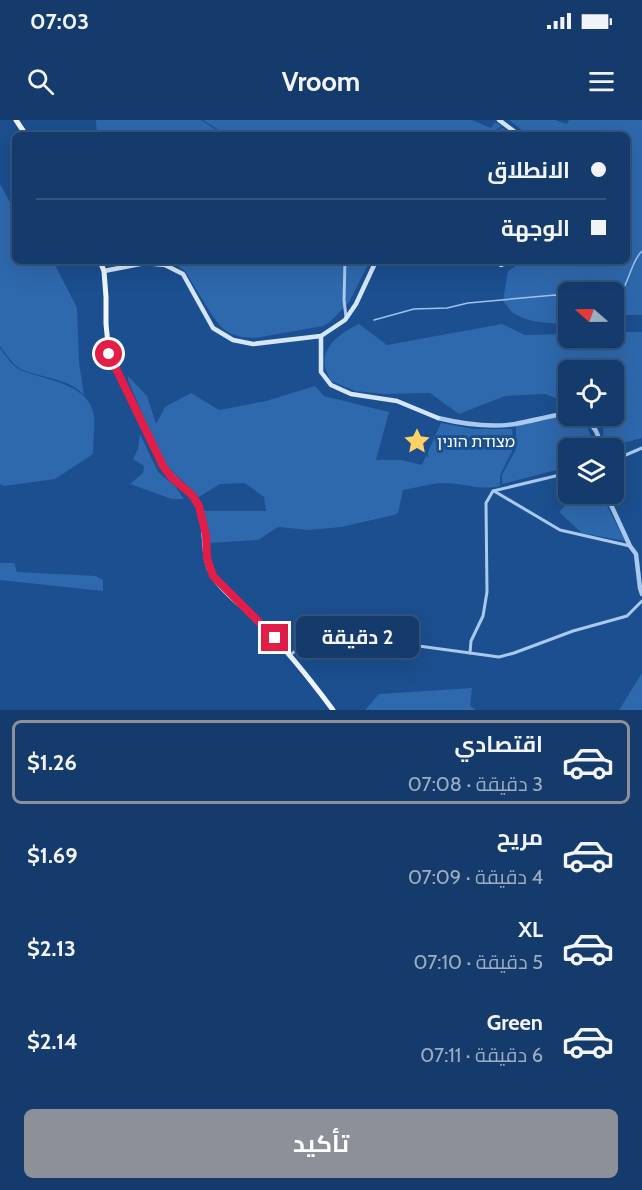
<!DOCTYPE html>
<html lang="ar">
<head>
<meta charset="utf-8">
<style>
	:root { --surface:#143b6b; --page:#1d4271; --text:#f1f3f6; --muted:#9dadc1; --line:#33557e; --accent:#8c9099 }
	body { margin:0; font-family:Cabin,Cairo,"Noto Sans Hebrew",sans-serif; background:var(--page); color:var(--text); direction:rtl; height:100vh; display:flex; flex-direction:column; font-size:22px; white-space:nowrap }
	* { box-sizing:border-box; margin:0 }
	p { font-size:20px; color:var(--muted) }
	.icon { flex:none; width:33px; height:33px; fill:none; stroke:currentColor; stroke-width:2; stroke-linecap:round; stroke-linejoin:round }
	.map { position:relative; height:590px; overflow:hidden; direction:ltr }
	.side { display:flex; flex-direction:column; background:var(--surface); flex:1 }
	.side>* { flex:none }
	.top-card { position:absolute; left:12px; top:12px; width:618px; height:132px; border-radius:9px; box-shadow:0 6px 24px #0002,0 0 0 2px var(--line); direction:rtl; display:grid; align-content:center; height:132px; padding:0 24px; background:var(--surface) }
	.needle { width:39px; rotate:290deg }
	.buttons { position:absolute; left:558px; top:162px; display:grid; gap:12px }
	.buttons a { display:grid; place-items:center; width:66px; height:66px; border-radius:9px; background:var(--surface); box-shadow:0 6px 24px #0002,0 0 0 2px var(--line); font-size:30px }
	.end { position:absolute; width:27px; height:27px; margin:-14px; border:8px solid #e11d48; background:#fff; box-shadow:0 0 0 3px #fff }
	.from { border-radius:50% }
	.bubble { position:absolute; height:42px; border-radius:9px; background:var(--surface); box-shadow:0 6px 24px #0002,0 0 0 2px var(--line); font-size:20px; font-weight:700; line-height:42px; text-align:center; direction:rtl }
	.top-card b { display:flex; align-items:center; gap:21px; height:57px; font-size:22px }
	.top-card b+b { border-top:2px solid var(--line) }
	.top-card i { width:15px; height:15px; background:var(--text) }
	ul { padding:10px 0 0; list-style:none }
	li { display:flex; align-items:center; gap:18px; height:84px; margin:0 12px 9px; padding:0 12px; border:3px solid transparent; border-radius:9px }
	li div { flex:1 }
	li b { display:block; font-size:22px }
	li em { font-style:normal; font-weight:700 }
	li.current { border-color:var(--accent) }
	li>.icon { width:54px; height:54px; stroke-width:1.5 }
	.button { display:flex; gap:12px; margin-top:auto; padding:12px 24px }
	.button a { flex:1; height:69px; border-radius:9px; background:var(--accent); color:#fff; font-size:24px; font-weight:700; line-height:69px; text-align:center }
	.status { display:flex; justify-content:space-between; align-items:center; height:42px; padding:0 30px; background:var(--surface); direction:ltr }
	.status svg { height:16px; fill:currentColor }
	header { display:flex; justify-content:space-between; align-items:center; height:78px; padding:0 24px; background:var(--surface); font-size:27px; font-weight:700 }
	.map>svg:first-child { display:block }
</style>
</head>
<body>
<div class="status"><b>07:03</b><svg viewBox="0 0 49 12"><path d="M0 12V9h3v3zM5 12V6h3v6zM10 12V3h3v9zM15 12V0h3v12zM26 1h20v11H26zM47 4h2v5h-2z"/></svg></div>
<header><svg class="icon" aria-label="menu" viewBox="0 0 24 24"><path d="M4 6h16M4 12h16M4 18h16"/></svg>Vroom<svg class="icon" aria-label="search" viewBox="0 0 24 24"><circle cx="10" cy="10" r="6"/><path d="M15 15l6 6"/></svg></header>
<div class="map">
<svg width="642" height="590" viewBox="0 0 642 590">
	<rect width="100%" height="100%" fill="#1b4f8f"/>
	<g fill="#2e69ad">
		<polygon points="96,0 201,0 224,15 97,15"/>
		<polygon points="203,0 472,0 491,8 495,2 502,6 490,13 503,8 512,15 226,15"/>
		<path d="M 509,0 L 555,0 L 567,4 L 569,0 L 642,0 L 642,195 L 614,195 L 614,172 L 568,172 L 568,203 C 551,204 527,203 512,192 C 509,189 506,184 503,181 L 508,151 L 516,146 L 518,141 L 627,141 L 627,15 L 528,15 Z"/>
		<path d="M 0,64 L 15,91 L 15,141 L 53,141 L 77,188 L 79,242 L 84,275 C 68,258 43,258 23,250 C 13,246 6,234 0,226 Z"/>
		<polygon points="171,141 370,141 349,182 330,202 323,206 255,218 241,217 229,213 220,206 210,192 185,151"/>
		<path d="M 359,204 L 387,225 L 502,204 L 525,215 L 568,214 L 568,218 L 614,218 L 614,212 L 642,212 L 642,318 L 604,328 L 603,309 L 614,296 L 614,250 L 568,250 L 568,283 L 545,274 L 505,276 L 459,294 L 430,273 L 383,274 L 355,271 L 331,261 C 329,257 326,251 325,247 C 321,226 342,212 359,204 Z"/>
		<path d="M 0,228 C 6,236 13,248 23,251 C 46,260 90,264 94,296 C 95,308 93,321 93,334 L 55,359 L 4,366 L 0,364 Z"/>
		<path d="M 128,256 L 147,276 L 156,304 L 165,287 L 191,273 L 219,290 L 266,281 L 315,266 L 324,276 L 389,292 L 376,340 L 401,340 L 422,345 L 441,303 L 473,309 L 512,309 L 514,327 L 500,355 L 500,366 C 481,371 461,362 441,363 C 428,364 415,368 403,370 L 398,393 L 394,395 L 341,407 L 309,410 L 278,407 L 258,420 L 209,423 L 203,391 L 266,391 L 264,377 L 245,363 L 220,364 L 199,377 L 167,346 L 160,336 L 128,260 Z"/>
		<path d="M 566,296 C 586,300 591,309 593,328 L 568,328 L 568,347 L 502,364 L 502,355 L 516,329 L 516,306 L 553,297 Z"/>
		<polygon points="140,314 158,352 175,366 184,379 172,379 130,364 143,353 144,346 133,339 138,329"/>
		<polygon points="577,374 601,374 625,421 582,413 559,392"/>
		<polygon points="0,443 14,443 17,452 96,456 103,460 103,471 0,460"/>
		<polygon points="642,553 642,590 619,590 621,587"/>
		<polygon points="472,568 470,586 476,590 365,590 379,574"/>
	</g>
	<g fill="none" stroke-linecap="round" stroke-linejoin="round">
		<g stroke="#9cc4f0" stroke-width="1.5">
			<path d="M 614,181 C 629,168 630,142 642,131"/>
			<polyline points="374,200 414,189 447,188 468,183 555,175 568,179"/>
		</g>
		<g stroke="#a9c9ee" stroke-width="3">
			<polyline points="345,141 344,180 346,197"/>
			<polyline points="614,340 642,328"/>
			<polyline points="568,353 493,371 486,383 487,472 483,496 471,521 470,533 499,537 514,533 573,511 627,496 642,481"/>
			<polyline points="494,371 560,410 630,426"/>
			<polyline points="291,534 306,524 331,521 404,524 470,533"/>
		</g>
		<g stroke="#a9c9ee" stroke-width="4.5">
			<path d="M 572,296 C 591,301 599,308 600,328"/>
			<path d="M 438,298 C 463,304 488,308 515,304 C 531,301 546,297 562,294 L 568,295"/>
			<polyline points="606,374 630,426 636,434 640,468 642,474"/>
		</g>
		<g stroke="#d6e6fa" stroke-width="4.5">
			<polyline points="499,0 519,15"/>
			<polyline points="495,141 501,145 512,141"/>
			<polyline points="104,151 145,143 165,145 183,154 213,208 233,220 253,224 321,216 345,200 356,184 376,141"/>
			<polyline points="321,216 321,252 331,265 351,274 397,281 438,298"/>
		</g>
		<g stroke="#f0f6ff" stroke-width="5">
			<polyline points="16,0 26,15"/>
			<path d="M 100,141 L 104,151 L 106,177 L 106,204 L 109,234 L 163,346 C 174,360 192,371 199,387 C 208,409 200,438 214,458 C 226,475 245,488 260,503 C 287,530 310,559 333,590"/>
		</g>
	</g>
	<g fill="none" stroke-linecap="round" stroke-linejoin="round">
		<polyline stroke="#e11d48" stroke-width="8" points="109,234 163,346 171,357 192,375 199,386 206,415 207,438 213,456 275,518"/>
	</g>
	<defs>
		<symbol id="sight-bare" viewBox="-9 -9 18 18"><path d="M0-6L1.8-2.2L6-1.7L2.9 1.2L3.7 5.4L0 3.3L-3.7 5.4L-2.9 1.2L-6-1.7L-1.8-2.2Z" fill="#ffd166" stroke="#1b4f8f" stroke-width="2.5" paint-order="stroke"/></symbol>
	</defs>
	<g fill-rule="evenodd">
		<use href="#sight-bare" x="398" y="302" width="38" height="38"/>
	</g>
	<g text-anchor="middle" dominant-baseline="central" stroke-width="6" stroke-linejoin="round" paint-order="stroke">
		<g font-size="16" fill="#fff" stroke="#1b4f8f" text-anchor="start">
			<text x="437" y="321">מצודת הונין</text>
		</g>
	</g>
</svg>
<div class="buttons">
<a><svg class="needle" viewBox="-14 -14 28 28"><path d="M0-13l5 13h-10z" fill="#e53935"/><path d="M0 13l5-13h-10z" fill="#9dadc1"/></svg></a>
<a><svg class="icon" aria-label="locate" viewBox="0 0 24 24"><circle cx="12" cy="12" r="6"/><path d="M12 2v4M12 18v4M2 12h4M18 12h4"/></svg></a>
<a><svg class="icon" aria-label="layers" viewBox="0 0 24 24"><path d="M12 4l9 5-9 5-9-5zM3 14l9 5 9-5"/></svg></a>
</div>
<i class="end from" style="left:109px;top:234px"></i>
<i class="end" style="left:275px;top:518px"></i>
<div class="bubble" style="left:296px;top:496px;width:123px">2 دقيقة</div>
<div class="top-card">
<b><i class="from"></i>الانطلاق</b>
<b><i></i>الوجهة</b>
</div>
</div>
<section class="side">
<ul>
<li class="current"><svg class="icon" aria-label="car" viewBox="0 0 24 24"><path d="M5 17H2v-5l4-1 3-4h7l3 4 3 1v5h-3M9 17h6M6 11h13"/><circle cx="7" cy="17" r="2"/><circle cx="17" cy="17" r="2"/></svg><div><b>اقتصادي</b><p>3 دقيقة · 07:08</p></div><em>$1.26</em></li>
<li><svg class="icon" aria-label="car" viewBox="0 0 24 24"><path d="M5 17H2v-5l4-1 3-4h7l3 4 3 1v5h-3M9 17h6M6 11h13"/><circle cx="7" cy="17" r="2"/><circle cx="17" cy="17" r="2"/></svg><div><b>مريح</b><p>4 دقيقة · 07:09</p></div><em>$1.69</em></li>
<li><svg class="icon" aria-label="car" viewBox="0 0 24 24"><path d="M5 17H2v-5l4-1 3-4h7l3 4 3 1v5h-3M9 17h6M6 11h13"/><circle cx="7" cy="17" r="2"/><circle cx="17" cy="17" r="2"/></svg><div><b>XL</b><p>5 دقيقة · 07:10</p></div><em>$2.13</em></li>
<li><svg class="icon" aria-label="car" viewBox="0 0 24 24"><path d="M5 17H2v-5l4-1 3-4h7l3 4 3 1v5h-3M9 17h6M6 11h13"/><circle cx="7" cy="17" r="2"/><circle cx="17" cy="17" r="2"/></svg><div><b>Green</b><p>6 دقيقة · 07:11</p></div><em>$2.14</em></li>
</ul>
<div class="button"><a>تأكيد</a></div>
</section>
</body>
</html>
